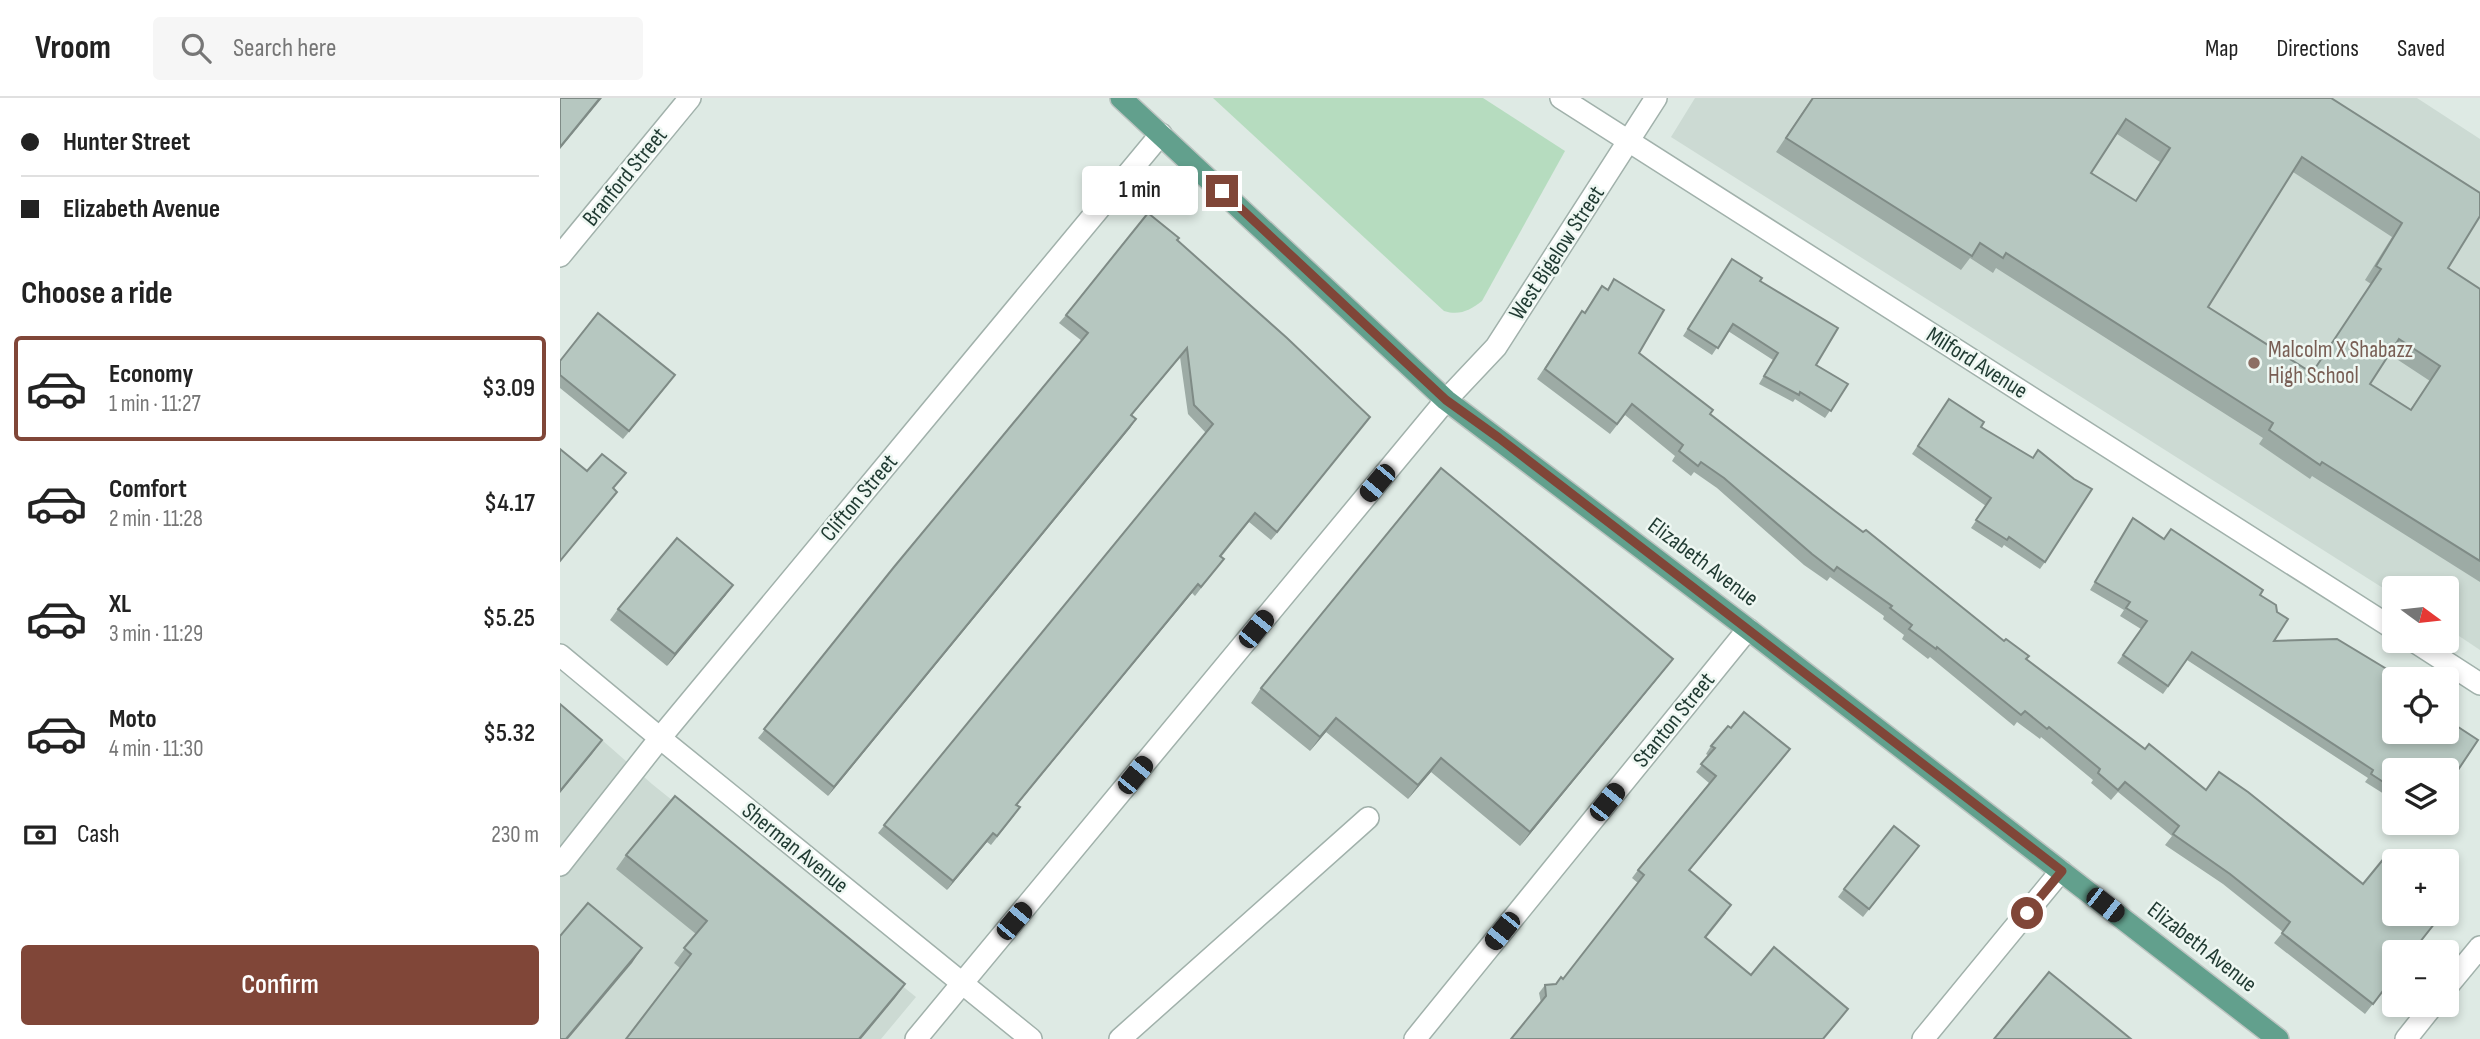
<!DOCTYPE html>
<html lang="en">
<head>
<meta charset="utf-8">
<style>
	:root { --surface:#fff; --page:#f6f6f6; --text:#222; --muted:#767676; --line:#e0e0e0; --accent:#804638 }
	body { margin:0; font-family:"Sofia Sans Condensed",sans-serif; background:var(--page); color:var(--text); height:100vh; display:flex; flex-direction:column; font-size:26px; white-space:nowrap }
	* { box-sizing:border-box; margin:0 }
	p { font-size:23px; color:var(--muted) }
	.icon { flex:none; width:38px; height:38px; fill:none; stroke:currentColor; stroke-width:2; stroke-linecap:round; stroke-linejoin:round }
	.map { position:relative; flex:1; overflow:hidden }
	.sheet { display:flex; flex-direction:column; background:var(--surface); width:560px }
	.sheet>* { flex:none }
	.guide { display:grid; align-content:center; height:154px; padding:0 21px; background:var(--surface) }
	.needle { width:46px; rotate:105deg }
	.buttons { position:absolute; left:1822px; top:478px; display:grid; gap:14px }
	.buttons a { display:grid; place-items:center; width:77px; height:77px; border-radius:7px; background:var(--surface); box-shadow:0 4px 10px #0003; font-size:35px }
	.end { position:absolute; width:32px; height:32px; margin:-16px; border:9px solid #804638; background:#fff; box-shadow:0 0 0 4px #fff }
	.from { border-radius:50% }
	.bubble { position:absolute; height:49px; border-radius:7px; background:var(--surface); box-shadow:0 4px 10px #0003; font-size:23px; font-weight:600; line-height:49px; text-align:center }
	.car { position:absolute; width:21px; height:42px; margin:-21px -10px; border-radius:9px; box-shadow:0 0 5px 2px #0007; background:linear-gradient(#222 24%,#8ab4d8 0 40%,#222 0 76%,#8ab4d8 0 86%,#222 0) }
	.guide b { display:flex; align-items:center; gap:24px; height:66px; font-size:26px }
	.guide b+b { border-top:2px solid var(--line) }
	.guide i { width:18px; height:18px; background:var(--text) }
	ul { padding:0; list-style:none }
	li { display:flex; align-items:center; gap:21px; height:105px; margin:0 14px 10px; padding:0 7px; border:4px solid transparent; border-radius:7px }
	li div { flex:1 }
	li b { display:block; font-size:26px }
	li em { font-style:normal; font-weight:600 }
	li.on { border-color:var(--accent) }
	li>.icon { width:63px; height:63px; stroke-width:1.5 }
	h2 { padding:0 21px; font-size:32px; line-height:84px }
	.pay { display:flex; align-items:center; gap:18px; height:77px; padding:0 21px; font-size:26px }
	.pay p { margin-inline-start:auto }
	.action { display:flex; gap:14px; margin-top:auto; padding:14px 21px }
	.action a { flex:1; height:80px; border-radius:7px; background:var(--accent); color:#fff; font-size:28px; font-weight:600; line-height:80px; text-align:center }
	header { display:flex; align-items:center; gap:42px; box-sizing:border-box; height:98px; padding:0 35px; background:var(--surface); border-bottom:2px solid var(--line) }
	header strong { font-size:33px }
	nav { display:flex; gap:38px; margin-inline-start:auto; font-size:24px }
	.search { width:490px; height:63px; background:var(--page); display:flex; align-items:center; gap:18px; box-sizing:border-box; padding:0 24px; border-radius:7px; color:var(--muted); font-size:26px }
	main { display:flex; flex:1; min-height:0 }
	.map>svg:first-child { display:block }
</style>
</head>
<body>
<header>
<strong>Vroom</strong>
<div class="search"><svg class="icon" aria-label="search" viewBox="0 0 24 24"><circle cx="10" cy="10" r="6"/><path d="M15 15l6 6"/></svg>Search here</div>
<nav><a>Map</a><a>Directions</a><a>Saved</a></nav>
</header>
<main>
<section class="sheet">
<div class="guide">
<b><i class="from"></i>Hunter Street</b>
<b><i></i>Elizabeth Avenue</b>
</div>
<h2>Choose a ride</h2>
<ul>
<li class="on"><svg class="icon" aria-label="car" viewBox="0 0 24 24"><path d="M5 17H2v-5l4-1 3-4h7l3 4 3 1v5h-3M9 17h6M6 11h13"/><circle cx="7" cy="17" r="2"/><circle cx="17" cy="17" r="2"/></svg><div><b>Economy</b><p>1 min · 11:27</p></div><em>$3.09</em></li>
<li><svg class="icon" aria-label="car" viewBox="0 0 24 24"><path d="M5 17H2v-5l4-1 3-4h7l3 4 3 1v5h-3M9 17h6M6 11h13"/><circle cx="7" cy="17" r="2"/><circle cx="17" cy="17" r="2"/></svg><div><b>Comfort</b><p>2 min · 11:28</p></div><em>$4.17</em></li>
<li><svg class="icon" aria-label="car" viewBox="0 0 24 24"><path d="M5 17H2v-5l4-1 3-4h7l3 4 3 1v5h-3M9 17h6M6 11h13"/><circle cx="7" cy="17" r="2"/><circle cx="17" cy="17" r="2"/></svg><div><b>XL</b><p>3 min · 11:29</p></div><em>$5.25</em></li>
<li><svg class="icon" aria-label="car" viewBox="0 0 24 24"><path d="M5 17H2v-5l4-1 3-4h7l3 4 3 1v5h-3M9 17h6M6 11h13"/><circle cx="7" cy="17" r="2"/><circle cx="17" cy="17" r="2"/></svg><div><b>Moto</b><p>4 min · 11:30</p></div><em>$5.32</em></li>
</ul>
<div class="pay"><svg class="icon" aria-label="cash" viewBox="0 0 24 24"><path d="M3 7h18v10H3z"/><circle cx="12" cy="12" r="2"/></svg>Cash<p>230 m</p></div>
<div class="action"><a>Confirm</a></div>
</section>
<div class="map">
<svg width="1920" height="941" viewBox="0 0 1920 941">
	<rect width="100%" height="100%" fill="#deeae4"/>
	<g fill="#ccdad3">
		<polygon points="1135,0 1857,0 1920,41 1920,552 1887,530 1886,490 1834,490 1834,497 1111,39"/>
		<polygon points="0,605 92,686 356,899 321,941 0,941"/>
	</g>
	<path fill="#b6dcbf" d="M 653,0 L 923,0 L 1005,53 L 922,203 C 910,212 900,218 884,213 Z"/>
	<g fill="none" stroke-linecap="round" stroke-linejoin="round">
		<defs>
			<g id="minor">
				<polyline points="1001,0 1834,531"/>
				<polyline points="0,158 130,0"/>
				<polyline points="1852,542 1920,586"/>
				<polyline points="0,557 100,640 471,941"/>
				<polyline points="0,767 100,640 601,36"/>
				<polyline points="1886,890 1920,849"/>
				<polyline points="356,941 886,302 936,249 1096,0"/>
				<polyline points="560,941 808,720"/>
				<polyline points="855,941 1188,531"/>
				<polyline points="1363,941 1501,773"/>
				<polyline points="1846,941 1874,906"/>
			</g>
			<polyline id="major" points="561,0 886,302 1188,531 1718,941"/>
		</defs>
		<use href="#minor" stroke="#a1b1ab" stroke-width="24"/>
		<use href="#major" stroke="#bcc4c1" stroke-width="24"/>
		<use href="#minor" stroke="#fff" stroke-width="21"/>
		<use href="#major" stroke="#62a08d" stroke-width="21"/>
	</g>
	<g fill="#9daba5" fill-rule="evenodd">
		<path d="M 1252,0 L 1771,0 L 1888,170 L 1920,191 L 1920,484 L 1752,378 L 1750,381 L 1699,346 L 1703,340 L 1436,170 L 1433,175 L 1410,160 L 1401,172 L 1216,54 ZM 1557,36 L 1600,64 L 1575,103 L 1531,75 ZM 1733,74 L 1832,139 L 1805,182 L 1811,186 L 1752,275 L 1648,209 ZM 1829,256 L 1870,283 L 1850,312 L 1810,286 Z"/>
		<polygon points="617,142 810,319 711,442 689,424 661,459 664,461 635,498 632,495 472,687 457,707 454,718 431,747 427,744 387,792 318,735 646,335 628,316 620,259 572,317 576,321 570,330 268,698 198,640 522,243 499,225 506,217"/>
		<polygon points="1167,169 1200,183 1256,267 1288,286 1265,320 1235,301 1233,304 1199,286 1213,262 1168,233 1152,257 1123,238"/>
		<polygon points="1054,181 1079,255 1150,316 1467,562 1585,651 1834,816 1882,816 1853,854 1834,854 1834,879 1805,916 1714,845 1723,834 1663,786 1605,747 1612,738 1558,694 1551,702 1531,685 1533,682 1481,639 1480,641 1457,624 1454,628 1370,559 1368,561 1342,541 1344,537 1323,521 1324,518 1270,479 1267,483 1244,467 1157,390 1134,374 1131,378 1112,363 1115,358 1065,317 1050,336 977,281 1015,224 1024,215 1042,188 1047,192"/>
		<polygon points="0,263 109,285 63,341 0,290"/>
		<polygon points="1389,301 1421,329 1485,464 1480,471 1444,447 1442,450 1411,430 1426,408 1352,356"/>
		<polygon points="1573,420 1604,441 1700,497 1714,543 1828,576 1886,672 1834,672 1834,699 1832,701 1805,684 1808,680 1627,562 1603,596 1557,565 1581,531 1560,518 1564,512 1530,492"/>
		<polygon points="173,487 165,498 107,568 50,522 58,511"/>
		<polygon points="1102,575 960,748 871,674 848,701 766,634 750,653 691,605 701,590"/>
		<polygon points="1171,630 1230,651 1129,773 1166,815 1146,840 1191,877 1283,919 981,905 979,895 985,887 996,886 1003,881 1078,785 1072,780 1078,772 1149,685 1136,674 1149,658 1146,656 1151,648"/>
		<polygon points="1359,748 1303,819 1278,799 1284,791"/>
		<polygon points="66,757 335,900 120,870 114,865 136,836 56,771"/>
	</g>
	<g fill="#7f8b86">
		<polygon points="40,0 42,0 0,51 0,49"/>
		<polygon points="627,250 620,259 565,325 571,317"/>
		<polygon points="810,319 803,328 711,442 717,434"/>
		<polygon points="576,321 570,330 268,698 274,689"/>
		<polygon points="638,486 632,495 450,715 479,679"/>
		<polygon points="173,487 165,498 107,568 115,556"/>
		<polygon points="1113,561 1102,575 960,748 970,734"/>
		<polygon points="776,620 766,634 750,653 760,639"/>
		<polygon points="42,642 32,656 0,695 0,693"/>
		<polygon points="1230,651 1224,659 1123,780 1129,772"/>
		<polygon points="881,660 871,674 848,701 858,687"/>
		<polygon points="433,735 427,744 387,792 393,783"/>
		<polygon points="82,850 72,865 8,941 6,941"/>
		<polygon points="345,886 335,900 301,941 299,941"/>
	</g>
	<g fill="#b6c7c0" stroke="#7f8b86" stroke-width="2" fill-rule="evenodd">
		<polygon points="0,0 40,0 0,49"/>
		<path d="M 1253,0 L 1771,0 L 1920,95 L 1920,118 L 1888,170 L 1920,191 L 1920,463 L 1762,364 L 1760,367 L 1709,332 L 1713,325 L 1446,155 L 1443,160 L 1420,145 L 1412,158 L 1226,40 ZM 1566,21 L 1610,50 L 1576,103 L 1531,75 ZM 1742,59 L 1842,125 L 1816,168 L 1821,171 L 1752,275 L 1648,209 ZM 1839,241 L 1880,268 L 1851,312 L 1810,286 Z"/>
		<polygon points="588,115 619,140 617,142 727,240 810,319 717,434 695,415 660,458 664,461 641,489 638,486 479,679 456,707 460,709 437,738 433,735 393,783 324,727 653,326 634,307 627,250 571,317 576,321 274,689 204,631 334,469 528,235 506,217"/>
		<polygon points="1172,161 1202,180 1200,183 1278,230 1256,267 1288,286 1271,313 1240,294 1239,297 1204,278 1218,255 1173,226 1158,250 1128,231"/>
		<polygon points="1054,181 1104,212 1079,255 1153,312 1150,316 1275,413 1303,434 1306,432 1444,543 1446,541 1469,558 1466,561 1585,651 1589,646 1646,692 1659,674 1688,694 1803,786 1830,753 1843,763 1834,763 1834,816 1882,816 1852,854 1834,854 1834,878 1813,906 1722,835 1730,824 1670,776 1613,736 1619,728 1565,684 1558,692 1538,675 1540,671 1489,629 1487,631 1465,613 1461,617 1377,549 1376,551 1349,531 1352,527 1330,510 1332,508 1277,469 1274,473 1252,456 1164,380 1141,364 1138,368 1119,353 1123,347 1072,306 1057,326 985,271 1022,213 1025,215 1042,188 1048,192"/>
		<polygon points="38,215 115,277 69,333 0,277 0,263"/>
		<polygon points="1389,301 1424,324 1421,329 1473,360 1478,352 1514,381 1532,391 1485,464 1449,439 1447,442 1416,422 1431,400 1358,348"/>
		<polygon points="0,351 27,373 42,356 66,375 53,390 57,394 0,463"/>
		<polygon points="881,370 1113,561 970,734 881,660 858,687 776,620 760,639 701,590"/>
		<polygon points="1573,420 1604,441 1611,431 1703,492 1700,497 1716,507 1717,514 1728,521 1714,543 1777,541 1830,573 1828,576 1837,581 1834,581 1834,634 1886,634 1886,621 1918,642 1886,690 1886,672 1834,672 1834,691 1811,676 1813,672 1632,554 1608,588 1563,557 1587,523 1566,510 1570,504 1535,484"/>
		<polygon points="117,440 173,487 115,556 58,511"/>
		<polygon points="0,606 42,642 0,693"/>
		<polygon points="1184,614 1230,651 1129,772 1171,807 1145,839 1191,877 1214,849 1288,911 1263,941 951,941 986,898 985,887 996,886 1001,879 1003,881 1084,777 1078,772 1156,678 1141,666 1155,650 1151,648 1168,628 1171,630"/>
		<polygon points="115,698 345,886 299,941 66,941 131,856 124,850 147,823 66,757"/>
		<polygon points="1334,728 1359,748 1309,811 1284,791"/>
		<polygon points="1886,796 1893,801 1886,809"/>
		<polygon points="28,805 82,850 6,941 0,941 0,838"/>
		<polygon points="1489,874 1571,941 1434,941"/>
	</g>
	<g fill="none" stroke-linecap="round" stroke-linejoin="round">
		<polyline stroke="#804638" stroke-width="9" points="662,93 886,302 939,340 1502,773 1467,815"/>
	</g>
	<circle fill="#8d6e63" stroke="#eef7f2" stroke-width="2.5" cx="1694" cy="265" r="7"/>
	<g text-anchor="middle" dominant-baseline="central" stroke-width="5" stroke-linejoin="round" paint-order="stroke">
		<g font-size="23" fill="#1f3931" stroke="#eef7f2">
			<text transform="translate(65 79) rotate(-51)">Branford Street</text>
			<text transform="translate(997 155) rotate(-57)">West Bigelow Street</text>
			<text transform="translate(1417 265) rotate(32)">Milford Avenue</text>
			<text transform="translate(299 400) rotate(-50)">Clifton Street</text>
			<text transform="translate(1143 464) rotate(37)">Elizabeth Avenue</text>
			<text transform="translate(1114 622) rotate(-51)">Stanton Street</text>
			<text transform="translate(235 750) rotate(39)">Sherman Avenue</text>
			<text transform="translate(1642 849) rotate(38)">Elizabeth Avenue</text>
		</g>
		<g font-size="23" fill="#785e54" stroke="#eef7f2" text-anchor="start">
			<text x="1708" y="252">Malcolm X Shabazz<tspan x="1708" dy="26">High School</tspan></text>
		</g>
	</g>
</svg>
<div class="buttons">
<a><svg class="needle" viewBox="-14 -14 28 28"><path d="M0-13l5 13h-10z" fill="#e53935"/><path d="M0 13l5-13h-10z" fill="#767676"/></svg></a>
<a><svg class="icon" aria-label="locate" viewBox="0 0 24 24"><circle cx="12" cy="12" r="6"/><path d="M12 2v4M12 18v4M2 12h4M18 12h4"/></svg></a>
<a><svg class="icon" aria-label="layers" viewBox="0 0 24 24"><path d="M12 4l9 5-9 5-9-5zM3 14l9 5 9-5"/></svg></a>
<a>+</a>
<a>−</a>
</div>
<i class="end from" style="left:1467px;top:815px"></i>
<i class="end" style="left:662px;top:93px"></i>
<div class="bubble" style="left:522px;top:68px;width:116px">1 min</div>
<i class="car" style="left:817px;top:385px;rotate:220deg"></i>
<i class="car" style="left:696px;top:531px;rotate:39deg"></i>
<i class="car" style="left:575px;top:677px;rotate:39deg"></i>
<i class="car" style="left:1047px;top:704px;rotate:39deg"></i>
<i class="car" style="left:1545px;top:807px;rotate:128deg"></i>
<i class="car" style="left:454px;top:823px;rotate:40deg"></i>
<i class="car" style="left:942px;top:833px;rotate:219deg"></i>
</div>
</main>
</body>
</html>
